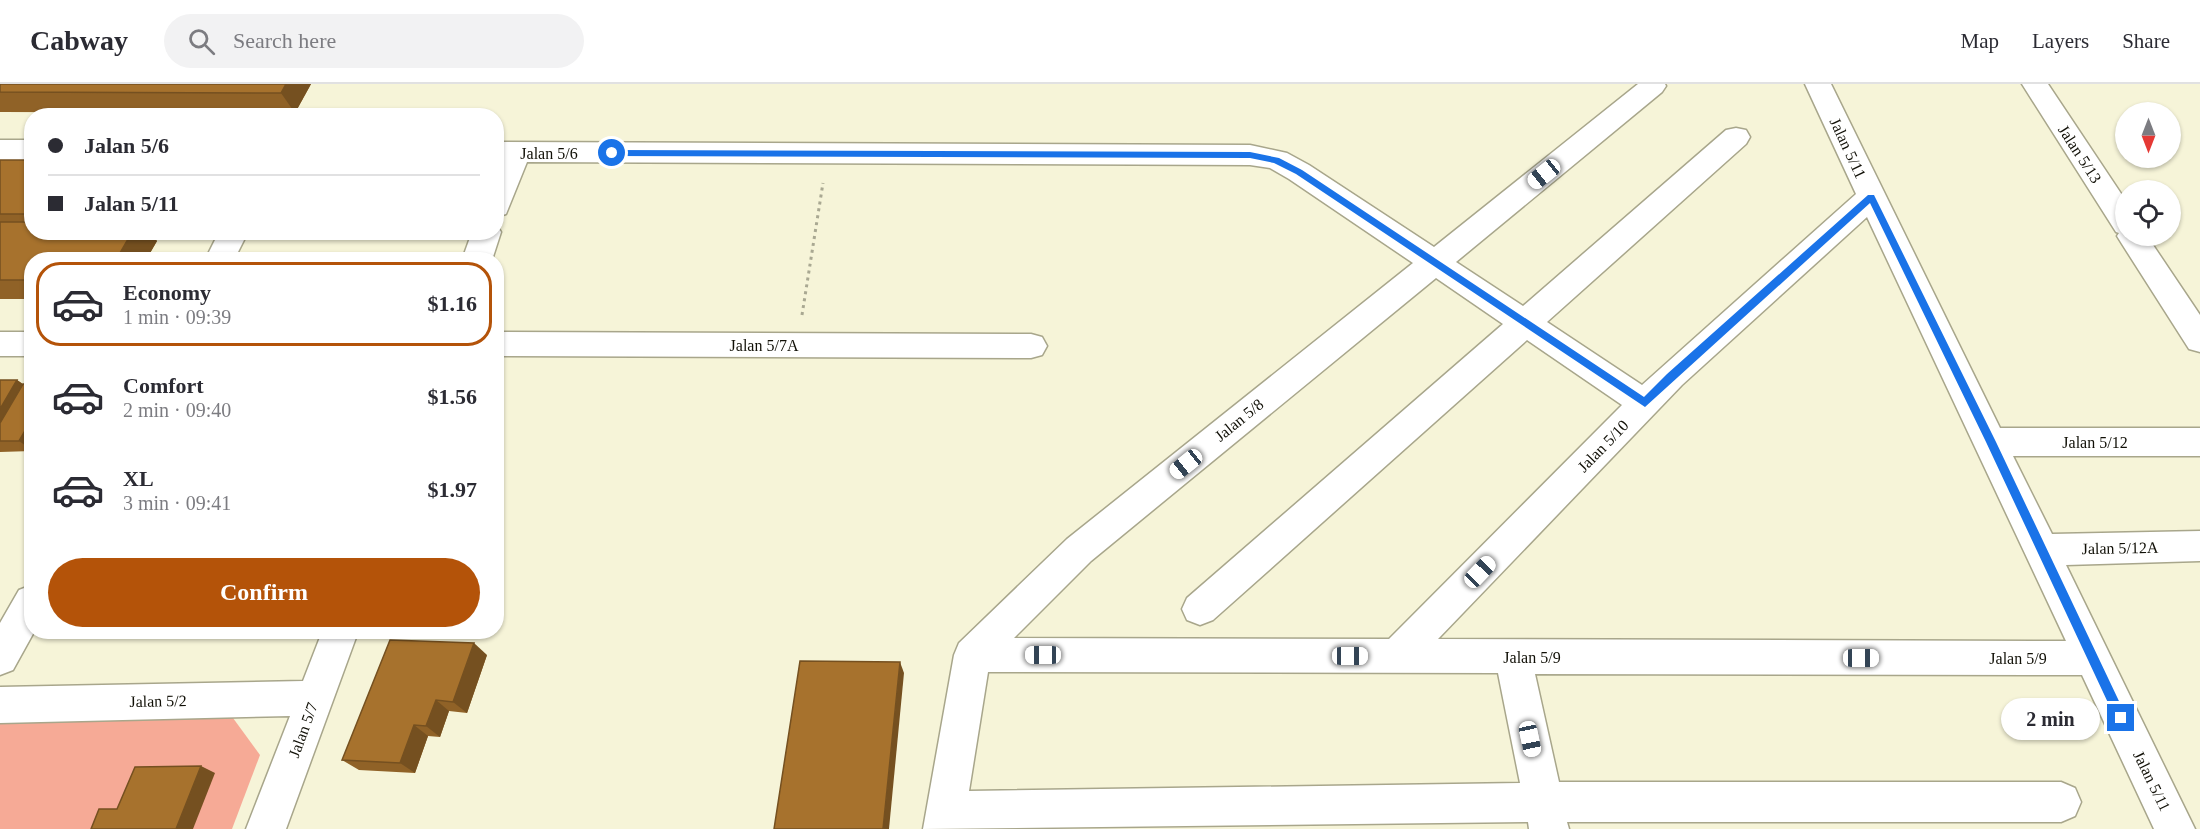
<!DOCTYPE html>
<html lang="en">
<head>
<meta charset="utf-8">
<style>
	:root { --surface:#fff; --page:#f2f2f3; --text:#2b2b33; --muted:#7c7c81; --line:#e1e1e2; --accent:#b45309 }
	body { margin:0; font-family:"Times New Roman",serif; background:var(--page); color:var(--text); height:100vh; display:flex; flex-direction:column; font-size:22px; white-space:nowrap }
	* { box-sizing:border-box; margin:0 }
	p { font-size:20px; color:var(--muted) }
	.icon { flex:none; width:33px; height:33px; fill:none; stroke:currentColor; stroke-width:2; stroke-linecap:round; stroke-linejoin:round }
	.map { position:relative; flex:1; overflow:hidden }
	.panel { position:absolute; left:24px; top:168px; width:480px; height:387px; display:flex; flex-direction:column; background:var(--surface); border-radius:24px; box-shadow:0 2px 4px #0004 }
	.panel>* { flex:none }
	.banner { position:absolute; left:24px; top:24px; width:480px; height:132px; border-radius:24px; box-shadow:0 2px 4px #0004; display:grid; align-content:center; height:132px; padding:0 24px; background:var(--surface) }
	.needle { width:39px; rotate:180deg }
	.fabs { position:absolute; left:2115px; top:18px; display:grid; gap:12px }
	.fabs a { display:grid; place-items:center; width:66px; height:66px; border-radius:50%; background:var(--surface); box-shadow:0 2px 4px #0004; font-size:30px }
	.end { position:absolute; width:27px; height:27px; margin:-14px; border:8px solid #1a73e8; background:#fff; box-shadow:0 0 0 3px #fff }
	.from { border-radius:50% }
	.bubble { position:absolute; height:42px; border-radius:21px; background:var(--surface); box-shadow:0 2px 4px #0004; font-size:20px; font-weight:600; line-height:42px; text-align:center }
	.car { position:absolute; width:18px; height:36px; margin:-18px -9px; border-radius:8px; box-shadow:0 0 4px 2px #0007; background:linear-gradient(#fff 24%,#345 0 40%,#fff 0 76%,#345 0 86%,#fff 0) }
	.banner b { display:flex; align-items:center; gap:21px; height:57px; font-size:22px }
	.banner b+b { border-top:2px solid var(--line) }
	.banner i { width:15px; height:15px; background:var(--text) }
	ul { padding:10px 0 0; list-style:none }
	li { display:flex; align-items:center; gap:18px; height:84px; margin:0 12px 9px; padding:0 12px; border:3px solid transparent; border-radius:24px }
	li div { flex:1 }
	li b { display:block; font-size:22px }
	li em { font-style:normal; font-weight:600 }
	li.selected { border-color:var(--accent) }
	li>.icon { width:54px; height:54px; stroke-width:1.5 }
	.button { display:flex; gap:12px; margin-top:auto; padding:12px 24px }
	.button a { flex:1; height:69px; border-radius:36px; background:var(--accent); color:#fff; font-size:24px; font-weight:600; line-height:69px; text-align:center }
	header { display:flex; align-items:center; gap:36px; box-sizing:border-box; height:84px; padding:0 30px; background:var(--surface); border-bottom:2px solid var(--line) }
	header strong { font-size:28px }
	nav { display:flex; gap:33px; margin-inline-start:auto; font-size:21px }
	.search { width:420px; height:54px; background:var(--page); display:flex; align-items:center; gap:15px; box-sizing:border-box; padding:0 21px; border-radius:33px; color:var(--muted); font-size:22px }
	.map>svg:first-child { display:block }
</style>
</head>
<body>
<header>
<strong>Cabway</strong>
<div class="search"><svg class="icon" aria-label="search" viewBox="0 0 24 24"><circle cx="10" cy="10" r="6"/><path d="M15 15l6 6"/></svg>Search here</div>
<nav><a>Map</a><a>Layers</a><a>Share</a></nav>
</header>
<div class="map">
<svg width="2200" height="745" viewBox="0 0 2200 745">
	<rect width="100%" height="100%" fill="#f6f4d8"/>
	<polygon fill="#f6aa96" points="233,634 260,671 232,745 0,745 0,637"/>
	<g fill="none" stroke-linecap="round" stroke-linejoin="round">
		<defs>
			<g id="minor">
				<path d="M 1638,0 L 1665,0 L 1666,2 L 1662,8 L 1456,178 L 1523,222 L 1726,46 L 1736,44 L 1746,46 L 1750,53 L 1746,60 L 1547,238 L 1642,301 L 1856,110 L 1805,0 L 1831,0 L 2000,344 L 2200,344 L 2200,372 L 2013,372 L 2052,450 L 2200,447 L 2200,477 L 2066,481 L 2195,745 L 2154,745 L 2082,591 L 1535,590 L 1559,698 L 2061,698 L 2075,704 L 2081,718 L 2075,732 L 2061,738 L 1567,738 L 1569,745 L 1529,745 L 1528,738 L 923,745 L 954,571 L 959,559 L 1067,455 L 1413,179 L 1289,95 L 1270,84 L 1250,81 L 527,78 L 506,130 L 496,133 L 496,85 L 499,78 L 496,78 L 496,58 L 1250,61 L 1287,69 L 1309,81 L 1434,163 ZM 1867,133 L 2066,557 L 1438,555 L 1682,301 ZM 1436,194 L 1503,240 L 1187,514 L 1182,525 L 1187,536 L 1200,541 L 1213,536 L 1527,256 L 1622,321 L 1389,555 L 1014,554 L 1091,477 ZM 988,588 L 1498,589 L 1520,699 L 969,707 Z"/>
				<polygon points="2022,0 2048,0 2126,117 2126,152 2147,152 2200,231 2200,268 2189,265 2122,160 2117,152 2119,149 2116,148"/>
				<rect x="0" y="56" width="32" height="20"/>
				<polygon points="496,140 501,148 492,176 462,176 472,148 496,148"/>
				<polygon points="219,148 248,148 234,176 205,176"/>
				<rect x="0" y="248" width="32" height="24"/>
				<polygon points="496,248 1031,250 1042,253 1047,262 1042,271 1031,274 496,272"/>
				<polygon points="32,501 32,548 34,548 13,586 0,591 0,539 19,506"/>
				<polygon points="322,548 358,548 286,745 246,745 290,632 0,639 0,603 303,597"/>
			</g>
		</defs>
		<use href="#minor" stroke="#a8a68b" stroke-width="3"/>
		<polyline stroke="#a9a892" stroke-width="3" stroke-dasharray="3 4" stroke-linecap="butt" points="802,231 823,99"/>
		<use href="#minor" fill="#fff" fill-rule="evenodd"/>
	</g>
	<g fill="#906227">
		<polygon points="0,0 311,0 295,29 0,28"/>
		<polygon points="0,76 32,76 32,148 160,148 159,150 150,150 157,157 146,176 32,176 32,215 0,215"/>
		<polygon points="0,296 17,296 23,300 32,300 32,367 0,368"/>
		<polygon points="487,571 467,629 449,627 440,653 428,652 415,689 359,686 342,676"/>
	</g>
	<g fill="#755020">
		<polygon points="286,0 311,0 295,29 281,9"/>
		<polygon points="132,148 149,148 157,157 146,176 116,176"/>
		<polygon points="17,296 32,307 0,357 0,325"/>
		<polygon points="32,335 32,366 19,357"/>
		<polygon points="474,559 487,571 467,629 453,618"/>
		<polygon points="900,578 904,589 889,745 883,745"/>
		<polygon points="436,616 449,627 440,653 426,642"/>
		<polygon points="414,641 428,652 415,689 400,679"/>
		<polygon points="201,682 215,689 193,745 176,745"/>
	</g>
	<g fill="#a7722d" stroke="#755020" stroke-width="1.5">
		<polygon points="0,0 286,0 281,9 0,8"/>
		<rect x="0" y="76" width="32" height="54"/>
		<polygon points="0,138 32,138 32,148 132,148 116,176 32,176 32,196 0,196"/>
		<polygon points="0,296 17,296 0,325"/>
		<polygon points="23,300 32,300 32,335 19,357 0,357 0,339"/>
		<polygon points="390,556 474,559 453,618 436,616 426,642 414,641 400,679 342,676"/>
		<polygon points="800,577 900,578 883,745 774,745"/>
		<polygon points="201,682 176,745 91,745 99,725 117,725 135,683"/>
	</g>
	<polygon fill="#1a73e8" points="612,66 1250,68 1279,74 1302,86 1644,313 1667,290 1868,111 1874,111 1996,358 2127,634 2121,639 2117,638 1986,358 1870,119 1645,323 1296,90 1274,79 1250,74 612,72 608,69"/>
	<g text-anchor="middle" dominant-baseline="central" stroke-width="4.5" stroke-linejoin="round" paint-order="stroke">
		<g font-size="16" fill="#100f06" stroke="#fff">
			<text transform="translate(1848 64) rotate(65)">Jalan 5/11</text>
			<text x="549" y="69">Jalan 5/6</text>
			<text transform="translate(2080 70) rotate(57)">Jalan 5/13</text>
			<text x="764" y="261">Jalan 5/7A</text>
			<text transform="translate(1239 336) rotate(-39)">Jalan 5/8</text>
			<text x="2095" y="358">Jalan 5/12</text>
			<text transform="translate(1603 362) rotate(-46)">Jalan 5/10</text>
			<text transform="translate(2120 464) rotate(-1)">Jalan 5/12A</text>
			<text x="1532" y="573">Jalan 5/9</text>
			<text x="2018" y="574">Jalan 5/9</text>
			<text transform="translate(158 617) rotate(-1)">Jalan 5/2</text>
			<text transform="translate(303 646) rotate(-70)">Jalan 5/7</text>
			<text transform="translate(2152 697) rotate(64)">Jalan 5/11</text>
		</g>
	</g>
</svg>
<div class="fabs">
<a><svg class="needle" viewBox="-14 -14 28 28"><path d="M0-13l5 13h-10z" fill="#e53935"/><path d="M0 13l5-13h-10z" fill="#7c7c81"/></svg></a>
<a><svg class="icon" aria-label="locate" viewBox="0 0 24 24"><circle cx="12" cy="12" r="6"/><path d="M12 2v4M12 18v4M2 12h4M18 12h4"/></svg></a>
</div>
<i class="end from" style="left:612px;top:69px"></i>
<i class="end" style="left:2121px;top:634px"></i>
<div class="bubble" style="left:2001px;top:614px;width:99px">2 min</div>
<i class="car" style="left:1544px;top:90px;rotate:231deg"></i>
<i class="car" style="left:1186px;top:380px;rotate:231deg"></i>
<i class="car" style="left:1480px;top:488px;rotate:44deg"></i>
<i class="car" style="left:1043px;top:571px;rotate:270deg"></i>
<i class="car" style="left:1350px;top:572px;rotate:90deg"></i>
<i class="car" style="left:1861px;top:574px;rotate:90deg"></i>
<i class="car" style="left:1530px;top:655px;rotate:168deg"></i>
<div class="banner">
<b><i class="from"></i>Jalan 5/6</b>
<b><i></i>Jalan 5/11</b>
</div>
<section class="panel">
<ul>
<li class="selected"><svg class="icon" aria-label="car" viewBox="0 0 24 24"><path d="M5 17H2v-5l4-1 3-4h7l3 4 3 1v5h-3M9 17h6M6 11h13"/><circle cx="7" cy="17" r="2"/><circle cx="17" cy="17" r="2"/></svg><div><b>Economy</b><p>1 min · 09:39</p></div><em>$1.16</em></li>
<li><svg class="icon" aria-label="car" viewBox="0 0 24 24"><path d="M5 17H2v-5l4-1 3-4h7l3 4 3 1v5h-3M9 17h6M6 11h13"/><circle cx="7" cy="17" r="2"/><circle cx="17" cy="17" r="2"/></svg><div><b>Comfort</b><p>2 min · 09:40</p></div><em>$1.56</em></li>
<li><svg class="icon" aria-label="car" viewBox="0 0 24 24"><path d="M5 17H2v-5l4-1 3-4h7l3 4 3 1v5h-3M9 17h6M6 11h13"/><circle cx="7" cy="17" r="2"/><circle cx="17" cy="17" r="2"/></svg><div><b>XL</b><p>3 min · 09:41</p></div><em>$1.97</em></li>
</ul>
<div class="button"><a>Confirm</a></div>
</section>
</div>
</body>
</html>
